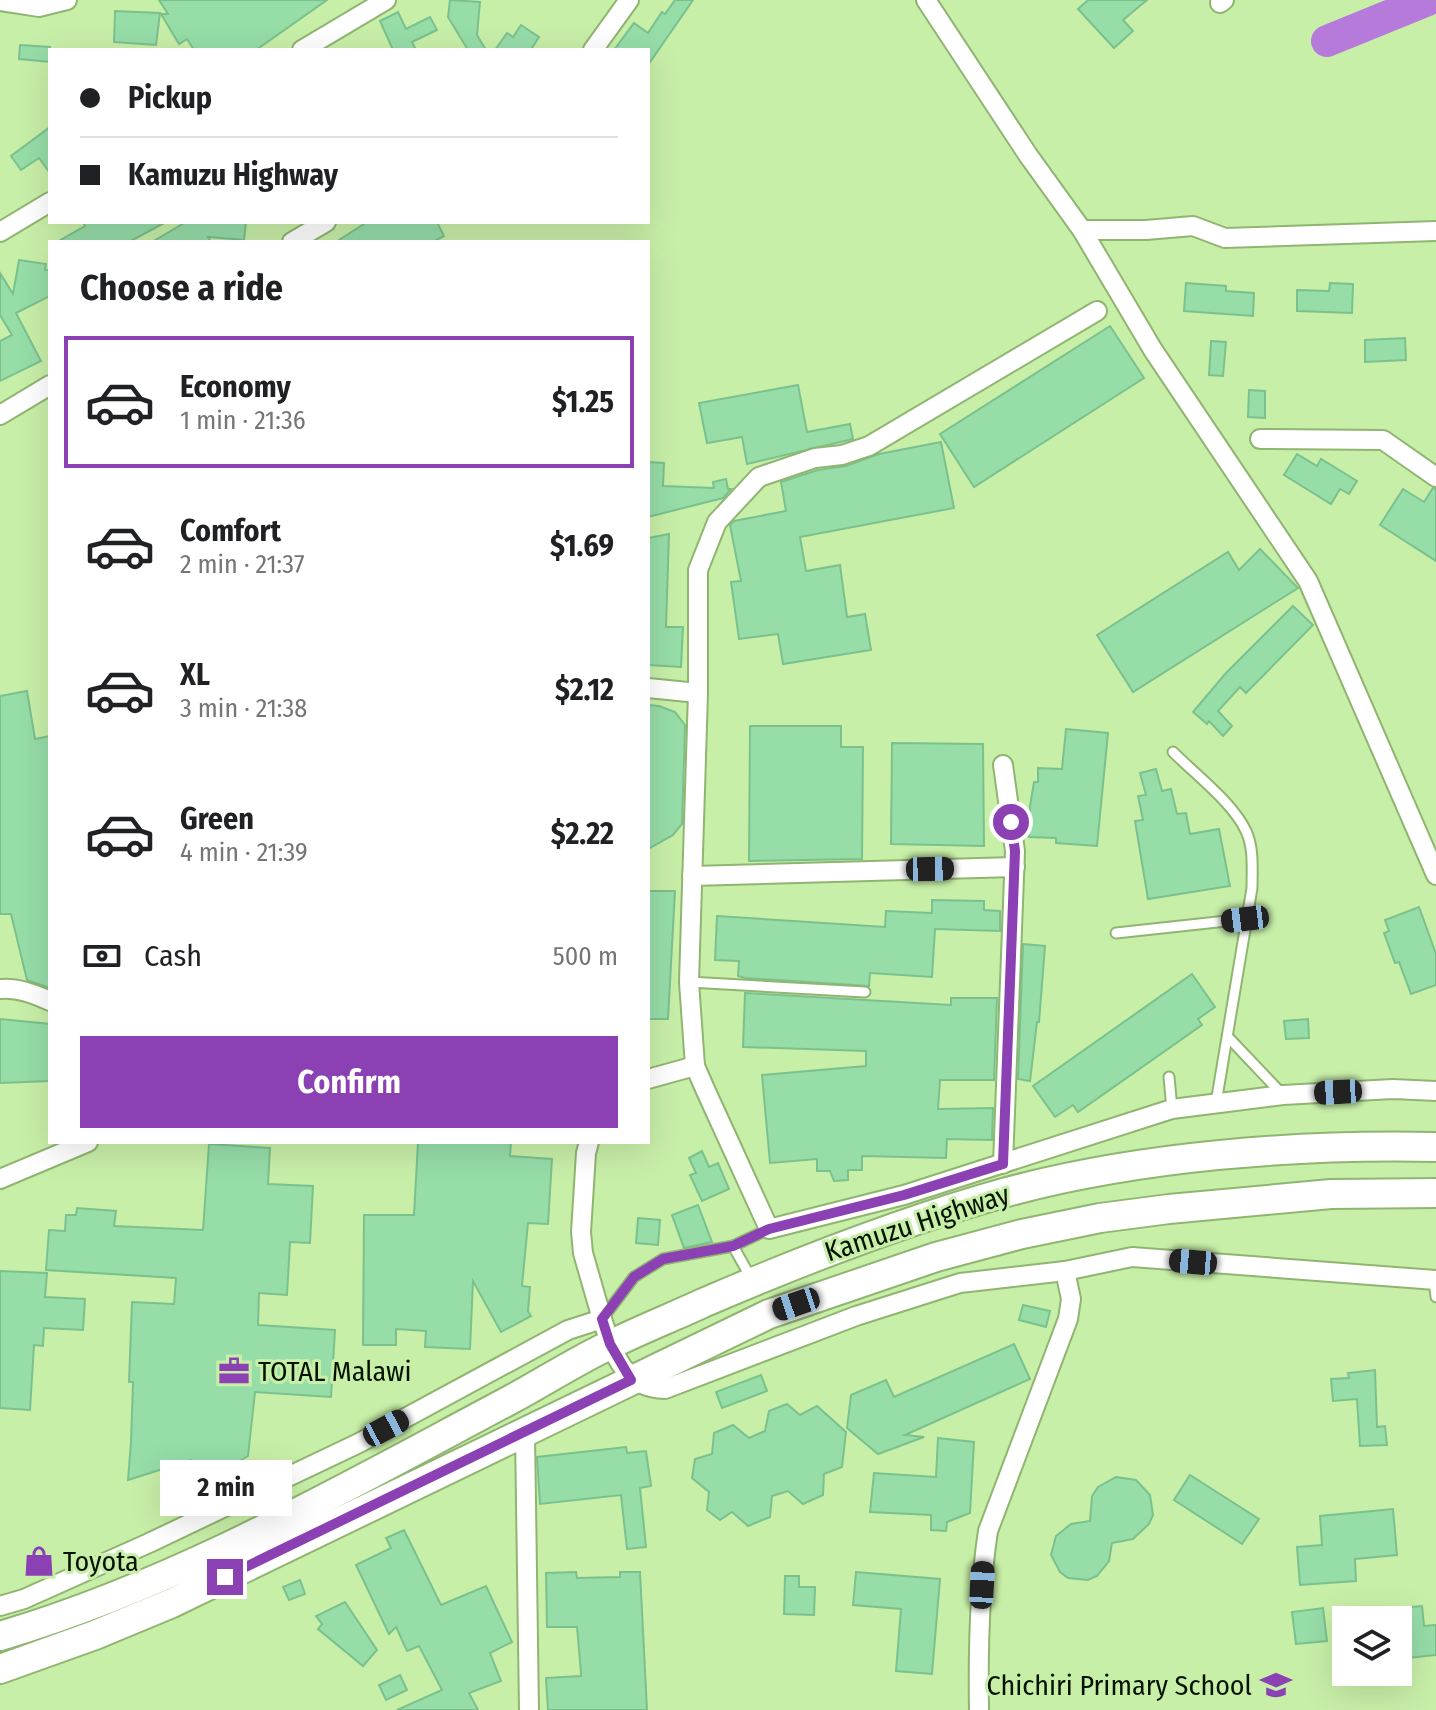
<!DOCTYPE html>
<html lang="en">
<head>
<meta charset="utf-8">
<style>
	:root { --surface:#fff; --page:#f2f2f2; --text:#202124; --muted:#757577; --line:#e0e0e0; --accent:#8b41b3 }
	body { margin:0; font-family:"Fira Sans Condensed",sans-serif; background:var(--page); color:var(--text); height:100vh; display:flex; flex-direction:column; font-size:30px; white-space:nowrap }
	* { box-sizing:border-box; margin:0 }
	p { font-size:26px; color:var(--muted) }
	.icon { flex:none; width:44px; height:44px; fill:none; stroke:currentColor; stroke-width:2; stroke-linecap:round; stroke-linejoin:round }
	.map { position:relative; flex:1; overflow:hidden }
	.panel { position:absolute; left:48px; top:240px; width:602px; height:904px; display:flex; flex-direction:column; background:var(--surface); border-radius:0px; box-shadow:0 8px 32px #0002 }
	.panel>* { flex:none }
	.guide { position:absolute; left:48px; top:48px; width:602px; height:176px; border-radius:0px; box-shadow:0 8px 32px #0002; display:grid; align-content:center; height:176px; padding:0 32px; background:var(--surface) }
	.controls { position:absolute; left:1332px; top:1606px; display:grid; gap:16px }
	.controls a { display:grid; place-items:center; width:80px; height:80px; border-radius:0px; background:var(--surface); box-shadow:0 8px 32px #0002; font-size:40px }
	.end { position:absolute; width:36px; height:36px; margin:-18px; border:10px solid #8b41b3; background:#fff; box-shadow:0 0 0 4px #fff }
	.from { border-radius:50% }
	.bubble { position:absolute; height:56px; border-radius:0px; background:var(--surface); box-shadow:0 8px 32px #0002; font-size:26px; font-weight:700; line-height:56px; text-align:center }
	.car { position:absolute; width:24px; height:48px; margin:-24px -12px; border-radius:10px; box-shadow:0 0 6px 2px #0007; background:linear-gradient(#222 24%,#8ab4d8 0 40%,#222 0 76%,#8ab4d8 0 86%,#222 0) }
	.guide b { display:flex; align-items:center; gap:28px; height:76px; font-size:30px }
	.guide b+b { border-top:2px solid var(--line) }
	.guide i { width:20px; height:20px; background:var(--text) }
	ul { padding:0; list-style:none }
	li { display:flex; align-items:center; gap:24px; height:132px; margin:0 16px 12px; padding:0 16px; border:4px solid transparent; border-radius:0px }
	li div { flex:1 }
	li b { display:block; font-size:30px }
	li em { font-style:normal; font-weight:700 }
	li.selected { border-color:var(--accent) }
	li>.icon { width:72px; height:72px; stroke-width:1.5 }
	h2 { padding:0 32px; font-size:36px; line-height:96px }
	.pay { display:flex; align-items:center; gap:20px; height:88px; padding:0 32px; font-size:30px }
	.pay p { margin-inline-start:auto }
	.button { display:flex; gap:16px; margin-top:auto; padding:16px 32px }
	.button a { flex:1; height:92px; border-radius:0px; background:var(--accent); color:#fff; font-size:32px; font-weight:700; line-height:92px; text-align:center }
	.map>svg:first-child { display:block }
</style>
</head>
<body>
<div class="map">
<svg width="1436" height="1710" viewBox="0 0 1436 1710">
	<rect width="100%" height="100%" fill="#c8efa8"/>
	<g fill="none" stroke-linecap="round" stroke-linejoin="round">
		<polyline stroke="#b67bda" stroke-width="32" points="1327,41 1428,0"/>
	</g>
	<g fill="#96dda8" stroke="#7bc18d" stroke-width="2">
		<polygon points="159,0 327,0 256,50 194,50 187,39 179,44 161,14 168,14"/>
		<polygon points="450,0 480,2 477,35 486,50 468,50 448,17"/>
		<polygon points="675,0 693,0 648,65 648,50 614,50 634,23 648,33 662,12 665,14"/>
		<polygon points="1088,0 1147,0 1123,20 1133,31 1114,48 1078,9"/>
		<polygon points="115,11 160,13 156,45 114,42"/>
		<polygon points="398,12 406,29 430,17 437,30 412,42 416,50 393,50 380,21"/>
		<polygon points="521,25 539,37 532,48 534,50 495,50 507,33 513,37"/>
		<polygon points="20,45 50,47 50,62 19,59"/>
		<polygon points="50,127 50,173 39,158 21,170 11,156"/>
		<polygon points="83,222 166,222 129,242 57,242 85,226"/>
		<polygon points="186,222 246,222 244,240 208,237 211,242 152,242"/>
		<polygon points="367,222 437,222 444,236 433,242 336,242"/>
		<polygon points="19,260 46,264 45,270 50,270 50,296 16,313 41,361 0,381 0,341 12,335 0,315 0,273 13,294"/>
		<polygon points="1186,283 1226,286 1226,291 1254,293 1253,316 1184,311"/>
		<polygon points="1330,283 1353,284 1352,313 1297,311 1297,290 1329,291"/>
		<polygon points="1110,326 1144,378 974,487 940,434"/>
		<polygon points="1405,338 1406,360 1365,362 1365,340"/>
		<polygon points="1211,341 1226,342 1223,376 1209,375"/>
		<polygon points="798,385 807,432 850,424 853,439 747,464 742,437 707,443 699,403"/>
		<polygon points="1249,390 1265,391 1265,418 1248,417"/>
		<polygon points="941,442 954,508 800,537 806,571 840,565 847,617 865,614 871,650 783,664 778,634 739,639 731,582 741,581 730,525 734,521 786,511 781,482 818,470 846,466 879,454"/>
		<polygon points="1297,454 1317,466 1321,459 1357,481 1349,494 1340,489 1331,504 1284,475"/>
		<polygon points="648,462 664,463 663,486 714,488 713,482 726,479 728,489 731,489 723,498 648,517"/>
		<polygon points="1433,488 1436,489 1436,561 1380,525 1403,489 1424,502"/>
		<polygon points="669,534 666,627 683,627 681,667 648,665 648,538"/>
		<polygon points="1260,549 1298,588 1133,692 1097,635 1228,552 1239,570"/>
		<polygon points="1293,606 1313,625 1246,693 1240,687 1218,711 1232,726 1223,736 1209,721 1207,724 1193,712 1226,673"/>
		<polygon points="27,691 35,739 50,736 50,988 27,980 11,914 0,914 0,696"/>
		<polygon points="648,705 659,706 675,712 685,725 682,824 673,835 648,849"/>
		<polygon points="750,726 841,726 841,747 863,747 862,859 749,861"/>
		<polygon points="1066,729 1108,733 1097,846 1056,843 1056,838 1029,837 1030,806 1034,782 1038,782 1038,768 1062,769"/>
		<polygon points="892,743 983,744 984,846 891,844"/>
		<polygon points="1156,769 1162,791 1171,789 1177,814 1186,813 1190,834 1219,829 1230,886 1148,899 1135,821 1143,820 1138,796 1146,795 1140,773"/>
		<polygon points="648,891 675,891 668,1019 648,1019"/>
		<polygon points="932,900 984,901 984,910 1000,911 1000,931 935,929 932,977 870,973 869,986 745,978 738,976 739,961 715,960 717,916 885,927 886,911 932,913"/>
		<polygon points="1419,907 1436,954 1436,985 1411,994 1399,962 1395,963 1384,933 1389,931 1385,920"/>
		<polygon points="1023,944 1045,946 1039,1022 1037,1022 1030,1081 1018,1079"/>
		<polygon points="1192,974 1215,1007 1198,1019 1202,1025 1078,1112 1073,1105 1055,1117 1033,1086"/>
		<polygon points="745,993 951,1005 951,998 997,998 994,1080 940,1080 938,1109 993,1108 992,1140 947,1139 946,1158 862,1156 862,1170 848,1170 848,1180 834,1181 830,1171 817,1171 817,1159 770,1163 762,1075 866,1066 866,1051 743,1047"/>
		<polygon points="0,1019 50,1024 50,1081 0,1083"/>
		<polygon points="1308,1019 1309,1038 1286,1039 1284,1021"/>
		<polygon points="418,1142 511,1142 510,1156 552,1159 548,1224 528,1223 522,1286 530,1287 528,1311 531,1316 501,1332 473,1281 470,1349 425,1347 426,1331 396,1329 396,1345 363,1345 364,1215 414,1215"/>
		<polygon points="209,1144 270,1148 268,1184 313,1186 310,1243 290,1242 287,1295 259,1293 258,1325 335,1330 331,1397 255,1392 248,1456 188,1491 191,1460 128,1480 131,1442 133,1382 129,1382 132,1302 174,1304 176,1278 46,1270 49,1230 65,1231 66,1215 76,1215 77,1208 116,1211 114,1226 203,1230"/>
		<polygon points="702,1151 709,1167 718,1163 729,1189 702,1201 690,1175 696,1173 689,1158"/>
		<polygon points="698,1205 712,1242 684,1248 672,1215"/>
		<polygon points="638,1218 660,1220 658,1245 636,1243"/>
		<polygon points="0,1271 47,1273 45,1297 85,1299 83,1330 44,1328 43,1346 34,1345 30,1410 0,1408"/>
		<polygon points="1023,1305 1050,1311 1046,1327 1019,1320"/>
		<polygon points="1014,1344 1030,1379 905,1435 924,1437 878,1454 847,1428 851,1395 886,1380 894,1397"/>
		<polygon points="1375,1370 1377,1427 1385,1426 1387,1445 1360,1446 1357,1399 1333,1401 1331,1379 1349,1378 1348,1373"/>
		<polygon points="761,1375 767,1391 722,1408 716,1392"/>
		<polygon points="787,1404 800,1415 817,1406 846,1432 842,1467 824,1474 823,1495 803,1504 788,1491 772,1496 770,1517 748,1526 732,1512 720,1520 707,1510 709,1492 692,1478 695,1459 712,1454 714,1433 733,1425 749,1438 765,1431 769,1411"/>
		<polygon points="938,1438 974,1442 970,1513 947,1522 946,1531 931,1530 931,1515 870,1512 874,1473 936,1477"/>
		<polygon points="626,1447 627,1453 646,1451 651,1486 640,1488 646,1547 627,1549 621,1495 540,1504 537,1457"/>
		<polygon points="1190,1475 1259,1519 1242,1544 1174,1500"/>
		<polygon points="1116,1477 1136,1480 1150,1495 1153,1515 1149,1524 1133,1539 1112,1543 1109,1561 1097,1576 1088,1580 1068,1578 1060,1572 1051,1555 1056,1536 1071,1524 1090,1521 1092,1496 1098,1487"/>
		<polygon points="1393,1509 1397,1555 1355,1559 1356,1581 1300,1585 1297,1547 1322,1545 1320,1516"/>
		<polygon points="404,1530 441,1605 486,1586 512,1642 490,1653 501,1681 469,1693 478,1710 397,1710 442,1690 419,1646 407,1651 396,1627 389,1634 356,1565 391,1548 386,1538"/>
		<polygon points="576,1572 577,1578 620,1577 620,1572 640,1572 647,1710 548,1710 546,1678 581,1676 581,1673 577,1627 547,1627 546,1573"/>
		<polygon points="856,1572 940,1579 932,1674 896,1671 901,1609 853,1605"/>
		<polygon points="785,1576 799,1576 799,1587 815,1587 814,1615 784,1614"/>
		<polygon points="300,1580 305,1594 289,1600 283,1587"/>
		<polygon points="345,1602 377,1650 363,1666 318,1629 322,1624 316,1616"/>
		<polygon points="1422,1606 1424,1626 1436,1625 1436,1655 1398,1659 1398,1629 1401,1628 1399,1608"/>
		<polygon points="1323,1608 1327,1641 1296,1644 1292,1612"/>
		<polygon points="400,1675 407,1690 386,1700 379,1685"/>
	</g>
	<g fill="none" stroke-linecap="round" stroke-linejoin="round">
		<defs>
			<g id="service">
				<path d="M 1173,752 C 1196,775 1233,803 1246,831 C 1254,848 1252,870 1252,888 L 1216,1103"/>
				<polyline points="1116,933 1245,919"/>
				<polyline points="689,982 865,992"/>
				<polyline points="1228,1037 1283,1095"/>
				<polyline points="1169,1077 1172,1109"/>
				<polyline points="733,1246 751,1278"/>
				<polyline points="1434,1280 1436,1297"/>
				<polyline points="602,1319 634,1277 663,1259 733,1246 769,1229"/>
			</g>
			<g id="minor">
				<polyline points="926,0 1028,155 1082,230 1153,350 1308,581 1436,875"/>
				<polyline points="0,1 39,7 67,0"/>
				<polyline points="1220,3 1224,0"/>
				<polyline points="302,50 386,0"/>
				<polyline points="593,50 629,0"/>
				<polyline points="1082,230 1146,230 1193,226 1225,238 1436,231"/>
				<polyline points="0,232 50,202"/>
				<polyline points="292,242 326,222"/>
				<polyline points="1097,311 869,446 842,455 815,458 759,477 717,522 698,570 698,693 689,982 695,1066 705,1089 769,1229 904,1195 1172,1109 1283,1095 1393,1089 1436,1091"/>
				<polyline points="0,415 50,385"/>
				<polyline points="1260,439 1383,440 1436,477"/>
				<polyline points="648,688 698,693"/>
				<polyline points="1003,765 1015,851 1003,1164"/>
				<polyline points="692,876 1015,867"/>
				<path d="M 0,989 C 17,987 35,994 50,1001"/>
				<polyline points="648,1079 695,1066"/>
				<polyline points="589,1142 586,1153 581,1232 583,1253 602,1319"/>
				<polyline points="0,1179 88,1142"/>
				<polyline points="525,1433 529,1710"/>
				<path d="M 0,1606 L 24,1599 L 149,1543 L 359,1443 L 568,1330 L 602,1319 C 613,1352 624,1389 665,1389 L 856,1316 L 960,1283 L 1065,1271 L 1132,1257 L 1436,1280"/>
				<path d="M 979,1710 C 978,1651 979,1590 988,1531 L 1068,1319 L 1071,1299 L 1065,1271"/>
			</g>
			<g id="trunk">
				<path d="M 0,1636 C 180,1583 346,1487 510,1400 C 544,1382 577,1360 612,1344 C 642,1329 673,1317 703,1303 C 803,1260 903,1221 1007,1192 C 1140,1156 1299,1144 1436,1147"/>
				<polyline points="0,1669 95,1635 172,1603 769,1314 936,1257 1022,1234 1100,1218 1169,1209 1331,1194 1436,1193"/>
			</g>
		</defs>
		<use href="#service" stroke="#90b571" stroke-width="13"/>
		<use href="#minor" stroke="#90b571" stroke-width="22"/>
		<use href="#trunk" stroke="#90b571" stroke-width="32"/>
		<use href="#service" stroke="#fff" stroke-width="9"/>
		<use href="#minor" stroke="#fff" stroke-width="18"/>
		<use href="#trunk" stroke="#fff" stroke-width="28"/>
	</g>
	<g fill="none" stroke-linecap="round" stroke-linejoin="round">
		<polyline stroke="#8b41b3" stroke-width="10" points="225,1577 631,1380 610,1344 602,1319 634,1277 663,1259 733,1246 769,1229 904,1195 1003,1164 1015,851 1011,822"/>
	</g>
	<defs>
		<symbol id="office-bare" viewBox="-9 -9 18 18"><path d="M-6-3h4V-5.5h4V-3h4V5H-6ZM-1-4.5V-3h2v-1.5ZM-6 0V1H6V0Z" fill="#8b41b3" stroke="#c8efa8" stroke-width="2.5" paint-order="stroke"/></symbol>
		<symbol id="shop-bare" viewBox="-9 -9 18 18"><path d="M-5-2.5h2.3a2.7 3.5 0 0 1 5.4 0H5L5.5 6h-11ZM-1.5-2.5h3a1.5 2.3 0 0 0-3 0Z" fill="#8b41b3" stroke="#c8efa8" stroke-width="2.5" paint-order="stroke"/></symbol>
		<symbol id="school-bare" viewBox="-9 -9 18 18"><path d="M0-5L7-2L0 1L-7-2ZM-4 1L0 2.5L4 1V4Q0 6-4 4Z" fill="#8b41b3" stroke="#c8efa8" stroke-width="2.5" paint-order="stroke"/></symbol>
	</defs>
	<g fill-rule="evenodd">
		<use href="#office-bare" x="212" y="1349" width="44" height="44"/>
		<use href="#shop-bare" x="17" y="1539" width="44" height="44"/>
		<use href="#school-bare" x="1254" y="1663" width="44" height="44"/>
	</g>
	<g text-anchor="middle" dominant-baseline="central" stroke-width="6" stroke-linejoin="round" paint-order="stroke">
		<g font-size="28" fill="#061200" stroke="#c8efa8">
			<text transform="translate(917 1223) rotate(-18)">Kamuzu Highway</text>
		</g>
		<g font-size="28" fill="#061200" stroke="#c8efa8" text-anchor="start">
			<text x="258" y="1371">TOTAL Malawi</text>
			<text x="63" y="1561">Toyota</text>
			<text x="1252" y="1685" text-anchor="end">Chichiri Primary School</text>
		</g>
	</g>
</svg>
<div class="controls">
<a><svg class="icon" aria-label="layers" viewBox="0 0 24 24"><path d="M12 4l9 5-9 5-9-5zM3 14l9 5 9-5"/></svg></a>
</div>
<i class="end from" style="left:1011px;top:822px"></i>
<i class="end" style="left:225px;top:1577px"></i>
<div class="bubble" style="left:160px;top:1460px;width:132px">2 min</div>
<i class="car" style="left:930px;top:869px;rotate:89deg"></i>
<i class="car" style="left:1245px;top:919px;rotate:263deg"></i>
<i class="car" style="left:1338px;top:1092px;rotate:267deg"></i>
<i class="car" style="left:1193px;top:1262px;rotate:275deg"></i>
<i class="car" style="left:796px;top:1304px;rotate:251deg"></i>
<i class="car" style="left:386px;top:1428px;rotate:62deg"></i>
<i class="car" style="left:982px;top:1585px;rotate:3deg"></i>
<div class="guide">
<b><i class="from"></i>Pickup</b>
<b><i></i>Kamuzu Highway</b>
</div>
<section class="panel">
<h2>Choose a ride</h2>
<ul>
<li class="selected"><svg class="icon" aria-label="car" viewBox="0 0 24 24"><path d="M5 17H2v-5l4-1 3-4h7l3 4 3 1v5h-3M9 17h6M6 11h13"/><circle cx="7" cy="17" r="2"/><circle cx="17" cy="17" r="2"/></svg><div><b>Economy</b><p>1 min · 21:36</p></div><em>$1.25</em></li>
<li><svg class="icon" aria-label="car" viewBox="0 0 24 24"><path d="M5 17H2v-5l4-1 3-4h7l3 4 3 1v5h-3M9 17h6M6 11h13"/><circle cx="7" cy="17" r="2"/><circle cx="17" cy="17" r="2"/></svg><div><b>Comfort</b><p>2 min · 21:37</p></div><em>$1.69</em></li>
<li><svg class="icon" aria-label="car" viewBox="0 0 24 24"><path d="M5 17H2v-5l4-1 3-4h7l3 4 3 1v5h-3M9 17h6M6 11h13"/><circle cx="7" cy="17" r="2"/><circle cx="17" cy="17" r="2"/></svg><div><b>XL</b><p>3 min · 21:38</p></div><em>$2.12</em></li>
<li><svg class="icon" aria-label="car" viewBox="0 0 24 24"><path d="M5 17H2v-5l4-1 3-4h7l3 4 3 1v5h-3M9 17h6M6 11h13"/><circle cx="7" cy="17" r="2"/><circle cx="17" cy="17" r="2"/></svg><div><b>Green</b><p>4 min · 21:39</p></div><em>$2.22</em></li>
</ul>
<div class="pay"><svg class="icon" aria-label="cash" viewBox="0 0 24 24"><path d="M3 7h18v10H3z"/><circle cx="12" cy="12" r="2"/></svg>Cash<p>500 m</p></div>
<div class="button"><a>Confirm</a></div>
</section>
</div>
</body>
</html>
